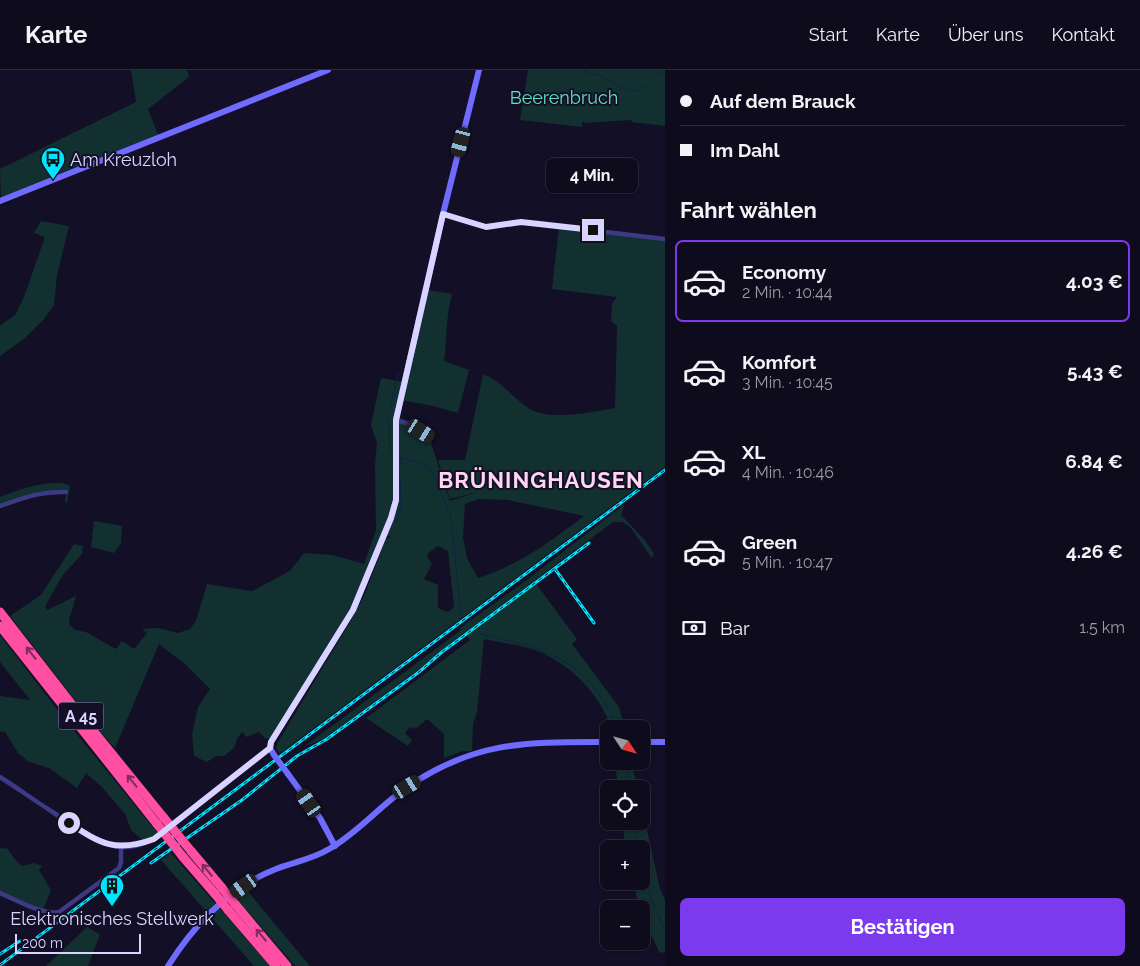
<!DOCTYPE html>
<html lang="de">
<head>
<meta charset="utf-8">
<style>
	:root { --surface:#0e0b1c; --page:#171425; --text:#f1f3f6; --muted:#9b9ba3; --line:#2e2b3b; --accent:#7c3aed }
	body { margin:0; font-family:Raleway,sans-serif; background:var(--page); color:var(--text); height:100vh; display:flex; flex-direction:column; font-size:19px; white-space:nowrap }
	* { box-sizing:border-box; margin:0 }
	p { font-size:16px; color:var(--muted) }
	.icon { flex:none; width:28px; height:28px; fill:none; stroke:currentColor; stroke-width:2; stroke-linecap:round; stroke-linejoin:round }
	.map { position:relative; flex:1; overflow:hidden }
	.details { display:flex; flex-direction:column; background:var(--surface); width:475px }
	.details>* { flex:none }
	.banner { display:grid; align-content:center; height:110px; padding:0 15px; background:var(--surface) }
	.needle { width:32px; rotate:126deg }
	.buttons { position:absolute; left:600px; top:650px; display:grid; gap:10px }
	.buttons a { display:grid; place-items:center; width:50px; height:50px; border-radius:8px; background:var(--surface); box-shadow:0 1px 4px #0004,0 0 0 1px var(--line); font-size:25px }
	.scale { position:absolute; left:15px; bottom:12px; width:126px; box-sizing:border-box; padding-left:5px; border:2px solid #d9d4ff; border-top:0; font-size:14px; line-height:18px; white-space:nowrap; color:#d9d4ff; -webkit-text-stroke:4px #130f26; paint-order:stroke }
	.end { position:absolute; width:22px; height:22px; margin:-11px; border:6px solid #d9d4ff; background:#111; box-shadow:0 0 0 2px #111 }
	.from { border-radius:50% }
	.bubble { position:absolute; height:35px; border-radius:8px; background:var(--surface); box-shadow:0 1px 4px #0004,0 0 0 1px var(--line); font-size:16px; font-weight:700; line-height:35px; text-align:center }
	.car { position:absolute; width:15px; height:30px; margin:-15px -8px; border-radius:6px; box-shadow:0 0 4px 1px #0007; background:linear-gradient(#222 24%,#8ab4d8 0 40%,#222 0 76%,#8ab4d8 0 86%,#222 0) }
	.banner b { display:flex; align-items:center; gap:18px; height:48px; font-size:19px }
	.banner b+b { border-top:1px solid var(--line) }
	.banner i { width:12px; height:12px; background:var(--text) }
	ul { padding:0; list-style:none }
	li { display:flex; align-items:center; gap:15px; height:82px; margin:0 10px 8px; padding:0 5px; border:2px solid transparent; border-radius:8px }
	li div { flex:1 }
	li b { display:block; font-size:19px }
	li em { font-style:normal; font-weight:700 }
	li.selected { border-color:var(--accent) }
	li>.icon { width:45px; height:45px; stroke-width:1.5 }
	h2 { padding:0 15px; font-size:22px; line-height:60px }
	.pay { display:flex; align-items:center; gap:12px; height:55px; padding:0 15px; font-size:19px }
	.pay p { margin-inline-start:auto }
	.cta { display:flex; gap:10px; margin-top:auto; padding:10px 15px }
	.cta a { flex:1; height:58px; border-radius:8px; background:var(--accent); color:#fff; font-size:20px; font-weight:700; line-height:58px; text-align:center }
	header { display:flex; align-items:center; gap:30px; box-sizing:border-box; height:70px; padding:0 25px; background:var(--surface); border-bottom:1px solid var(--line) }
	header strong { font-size:24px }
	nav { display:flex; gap:28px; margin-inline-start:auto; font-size:18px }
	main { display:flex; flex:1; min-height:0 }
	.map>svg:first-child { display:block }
</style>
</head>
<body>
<header>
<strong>Karte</strong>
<nav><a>Start</a><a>Karte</a><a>Über uns</a><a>Kontakt</a></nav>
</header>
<main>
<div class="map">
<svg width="665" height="896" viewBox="0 0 665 896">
	<rect width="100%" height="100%" fill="#130f26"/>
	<g fill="#12302f" fill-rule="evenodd">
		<polygon points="131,0 187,0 189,7 148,39 158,65 60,103 31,117 1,127 0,99 136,32"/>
		<polygon points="528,0 665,0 665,56 632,52 631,50 584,53 582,50 582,57 520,50"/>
		<polygon points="41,151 69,156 57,205 54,235 44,249 24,269 0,286 0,256 16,244 25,224 45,167 34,163"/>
		<path d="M 559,157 L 665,171 L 665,397 L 279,684 L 276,677 L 278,672 L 350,552 L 364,526 L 386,469 L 391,467 L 384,464 L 353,536 L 270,668 L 266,669 L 259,662 L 247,667 L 242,662 L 237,669 L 234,678 L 224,686 L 216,686 L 207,692 L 194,686 L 192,665 L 198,637 L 210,619 L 186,595 L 159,574 L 115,678 L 95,656 L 10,546 L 41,525 L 74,474 L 83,476 L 82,484 L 62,506 L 45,537 L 47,540 L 76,526 L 69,550 L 70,555 L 75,560 L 86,562 L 116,579 L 122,571 L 134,579 L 147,563 L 142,559 L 158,558 L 178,563 L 190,559 L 196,551 L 207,514 L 252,521 L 290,501 L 304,483 L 333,485 L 364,494 L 376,460 L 375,395 L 377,373 L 371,355 L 381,308 L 404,312 L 422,219 L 452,224 C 446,246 447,268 444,291 L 469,300 L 458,343 L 433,336 L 400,330 L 396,349 L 429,367 L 450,431 L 478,422 L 450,429 L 438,390 L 465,390 L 483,304 C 502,311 513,329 530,339 C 551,351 592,342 615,338 L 617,256 L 611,251 L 612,234 L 617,227 L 552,219 ZM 478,429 L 508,430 L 584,446 C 551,471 519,495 478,508 L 467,488 L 463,467 L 465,434 ZM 438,476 L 448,481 L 454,537 L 448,542 L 438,538 L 438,515 L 424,509 L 432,494 L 427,486 L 428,483 Z"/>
		<path d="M 54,413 L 63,413 L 70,416 L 67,433 L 65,432 L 66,424 L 40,425 L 0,438 L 0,427 C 18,420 34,414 54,413 Z"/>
		<path d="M 625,434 L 621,445 L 645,470 L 654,484 L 652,488 L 630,457 L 622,452 L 613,452 L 534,511 L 577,569 L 572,574 L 619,637 L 625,659 L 612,659 C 600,625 573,596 540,582 C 523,575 502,573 484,569 L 477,642 L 473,654 L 472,681 L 463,681 L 444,688 L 444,664 L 427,649 L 417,658 L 416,657 L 413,659 L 410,657 L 405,663 L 412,670 L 408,676 L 366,648 L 470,570 L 464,563 L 419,599 L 324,669 L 305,676 L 461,560 L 460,558 L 528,509 Z"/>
		<polygon points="94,451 122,456 121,473 114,483 91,477"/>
		<polygon points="0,565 63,647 160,766 146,773 131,760 125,744 102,717 86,703 77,718 49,698 29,692 18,683 5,662 0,661 0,626 30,630 0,592"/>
		<polygon points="614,691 631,691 638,719 619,719"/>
		<polygon points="641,733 660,819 665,830 665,882 660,883 641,844 633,811 641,811 641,779 625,778 623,751 641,751"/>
		<polygon points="0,777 4,779 7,778 13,787 22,796 34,793 42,796 39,800 51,820 43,840 0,823"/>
		<polygon points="171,783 270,896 254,896 161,790"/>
		<polygon points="246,819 310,896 295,896 239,831 236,827"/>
		<polygon points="87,857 100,864 88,896 46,896"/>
	</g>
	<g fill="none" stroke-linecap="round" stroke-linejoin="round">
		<g stroke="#0c2248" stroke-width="1">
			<path d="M 584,1 C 591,3 597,5 603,7 C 618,14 630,29 646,15"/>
			<polyline points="650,10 657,3 665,4"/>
			<polyline points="389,340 399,302"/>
			<polyline points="389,349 390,383"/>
			<polyline points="400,387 430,397 451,447 461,544"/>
			<polyline points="401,388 401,394"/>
			<polyline points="397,451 401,433 400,406"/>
			<path d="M 481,564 C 546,579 591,590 617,659"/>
			<polyline points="625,691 629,719"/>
			<polyline points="634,751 638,779"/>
			<polyline points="641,789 652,831 665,860"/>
		</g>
		<g stroke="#3d3a85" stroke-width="4.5">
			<polyline points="443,144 486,157 521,152 665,169"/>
			<polyline points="396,350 410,354 429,367"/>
			<path d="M 0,436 C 24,428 40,421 66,422"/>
			<path d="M 0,707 C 17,718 34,730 51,741 C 72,755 94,773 119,777 C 134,779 153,771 165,762"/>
			<polyline points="171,757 270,678"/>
			<path d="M 0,823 C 14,829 44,846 59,842 L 119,798 L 121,792 L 121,777"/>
		</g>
		<g stroke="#6f6bff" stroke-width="6">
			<polyline points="0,131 328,0"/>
			<polyline points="641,672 665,672"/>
			<polyline points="274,685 270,678 271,672 353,540 391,448 396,430 396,350 443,144 479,0"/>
			<polyline points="288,704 320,748 335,776"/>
			<path d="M 168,896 C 194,855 230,817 276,799 C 294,792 313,789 329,779 C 356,764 380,736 406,718 C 475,670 529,672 609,672"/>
		</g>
		<g stroke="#ff4fa3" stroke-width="9">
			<polyline points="0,542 73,636 164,748"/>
			<polyline points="0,556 157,754"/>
			<polyline points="191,781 222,818"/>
			<polyline points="183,787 215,824"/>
			<polyline points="235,834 287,896"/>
			<polyline points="228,840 276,896"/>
		</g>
		<defs>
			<g id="rail">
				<polyline points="555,499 594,553"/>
				<polyline points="151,793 242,730 297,686 327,669 419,602 442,582 589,473"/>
				<polyline points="0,884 20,871"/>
				<polyline points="0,895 665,400"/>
			</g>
		</defs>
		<use href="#rail" stroke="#00e5ff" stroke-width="3"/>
		<use href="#rail" stroke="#130f26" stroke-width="1" stroke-dasharray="4" stroke-linecap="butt"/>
		<polyline stroke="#6f6bff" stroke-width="6" points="274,685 288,704"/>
		<g stroke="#ff4fa3" stroke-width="9">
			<polyline points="164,748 191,781"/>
			<polyline points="157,754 183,787"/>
			<polyline points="222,818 235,834"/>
			<polyline points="215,824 228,840"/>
		</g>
	</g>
	<defs><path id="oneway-shaft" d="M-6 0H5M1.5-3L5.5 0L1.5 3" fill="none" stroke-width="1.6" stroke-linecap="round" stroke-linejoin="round" transform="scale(1.25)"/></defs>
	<g stroke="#7d2c5e">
		<use href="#oneway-shaft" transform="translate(31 583) rotate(-128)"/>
		<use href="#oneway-shaft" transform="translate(132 711) rotate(-129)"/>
		<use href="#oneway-shaft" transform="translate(207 800) rotate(-130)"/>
		<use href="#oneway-shaft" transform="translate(261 865) rotate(-130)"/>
	</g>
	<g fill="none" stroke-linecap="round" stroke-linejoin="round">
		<path stroke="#d9d4ff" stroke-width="6" d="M 69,753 C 101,774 116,783 154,769 L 270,678 L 271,672 L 353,540 L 391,448 L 396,430 L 396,350 L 443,144 L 486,157 L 521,152 L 593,160"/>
	</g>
	<defs>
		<symbol id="bus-pin" viewBox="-11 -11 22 30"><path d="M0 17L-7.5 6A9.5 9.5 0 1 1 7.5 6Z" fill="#00e5ff" stroke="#130f26"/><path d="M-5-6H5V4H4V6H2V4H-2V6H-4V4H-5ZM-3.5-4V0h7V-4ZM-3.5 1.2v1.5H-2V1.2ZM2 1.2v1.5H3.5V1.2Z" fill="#111"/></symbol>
		<symbol id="building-pin" viewBox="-11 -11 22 30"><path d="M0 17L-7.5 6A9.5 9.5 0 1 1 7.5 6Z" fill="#00e5ff" stroke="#130f26"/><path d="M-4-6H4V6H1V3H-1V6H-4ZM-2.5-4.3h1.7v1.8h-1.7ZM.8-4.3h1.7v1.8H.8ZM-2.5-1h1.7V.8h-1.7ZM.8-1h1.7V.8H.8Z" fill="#111"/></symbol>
	</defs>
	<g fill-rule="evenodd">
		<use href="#bus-pin" x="39" y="75" width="28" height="38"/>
		<use href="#building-pin" x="98" y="802" width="28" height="38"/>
	</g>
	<g text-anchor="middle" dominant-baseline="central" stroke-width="4" stroke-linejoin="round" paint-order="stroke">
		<rect fill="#130f26" stroke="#9e99be" stroke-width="1" x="58.5" y="632.5" width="45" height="27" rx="4"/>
		<g font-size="16" font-weight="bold" fill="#d9d4ff">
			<text x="81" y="646">A 45</text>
		</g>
		<g font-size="18" fill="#5fe0c0" stroke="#130f26">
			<text x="564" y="27">Beerenbruch</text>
		</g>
		<g font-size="18" fill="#d9d4ff" stroke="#130f26" text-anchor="start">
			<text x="70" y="89">Am Kreuzloh</text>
			<text x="112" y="848" text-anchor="middle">Elektronisches Stellwerk</text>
		</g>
		<g font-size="22" font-weight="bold" letter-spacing="1" fill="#ffd6f0" stroke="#130f26">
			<text x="541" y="410">BRÜNINGHAUSEN</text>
		</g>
	</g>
</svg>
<div class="buttons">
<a><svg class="needle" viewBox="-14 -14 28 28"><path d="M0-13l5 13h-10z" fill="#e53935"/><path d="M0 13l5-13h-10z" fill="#9b9ba3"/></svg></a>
<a><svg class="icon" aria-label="locate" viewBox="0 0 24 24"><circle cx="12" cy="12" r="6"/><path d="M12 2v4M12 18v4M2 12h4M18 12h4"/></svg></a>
<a>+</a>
<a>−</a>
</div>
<div class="scale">200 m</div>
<i class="end from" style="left:69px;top:753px"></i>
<i class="end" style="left:593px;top:160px"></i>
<div class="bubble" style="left:546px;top:88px;width:92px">4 Min.</div>
<i class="car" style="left:461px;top:72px;rotate:195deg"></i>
<i class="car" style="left:421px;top:361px;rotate:123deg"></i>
<i class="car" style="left:407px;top:717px;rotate:59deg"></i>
<i class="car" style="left:309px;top:733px;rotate:325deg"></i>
<i class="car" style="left:244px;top:816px;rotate:235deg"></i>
</div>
<section class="details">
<div class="banner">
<b><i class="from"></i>Auf dem Brauck</b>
<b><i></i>Im Dahl</b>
</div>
<h2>Fahrt wählen</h2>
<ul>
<li class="selected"><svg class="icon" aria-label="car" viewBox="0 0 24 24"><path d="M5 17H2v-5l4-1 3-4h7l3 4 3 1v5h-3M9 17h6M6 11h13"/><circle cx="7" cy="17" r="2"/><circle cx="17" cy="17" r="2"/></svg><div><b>Economy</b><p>2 Min. · 10:44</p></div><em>4.03 €</em></li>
<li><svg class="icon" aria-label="car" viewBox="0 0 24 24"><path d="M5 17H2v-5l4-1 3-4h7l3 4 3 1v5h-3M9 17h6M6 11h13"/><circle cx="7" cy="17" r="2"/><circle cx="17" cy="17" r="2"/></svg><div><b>Komfort</b><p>3 Min. · 10:45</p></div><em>5.43 €</em></li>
<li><svg class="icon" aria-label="car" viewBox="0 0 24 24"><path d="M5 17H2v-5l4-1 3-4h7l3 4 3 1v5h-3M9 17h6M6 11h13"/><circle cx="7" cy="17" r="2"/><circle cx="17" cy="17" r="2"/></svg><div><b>XL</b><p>4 Min. · 10:46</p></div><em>6.84 €</em></li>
<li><svg class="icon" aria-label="car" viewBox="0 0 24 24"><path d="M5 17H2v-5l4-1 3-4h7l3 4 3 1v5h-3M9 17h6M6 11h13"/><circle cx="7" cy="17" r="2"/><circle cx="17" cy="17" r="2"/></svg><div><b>Green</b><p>5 Min. · 10:47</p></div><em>4.26 €</em></li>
</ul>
<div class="pay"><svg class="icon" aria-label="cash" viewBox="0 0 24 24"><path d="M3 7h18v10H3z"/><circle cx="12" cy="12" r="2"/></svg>Bar<p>1.5 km</p></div>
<div class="cta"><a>Bestätigen</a></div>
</section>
</main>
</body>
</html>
